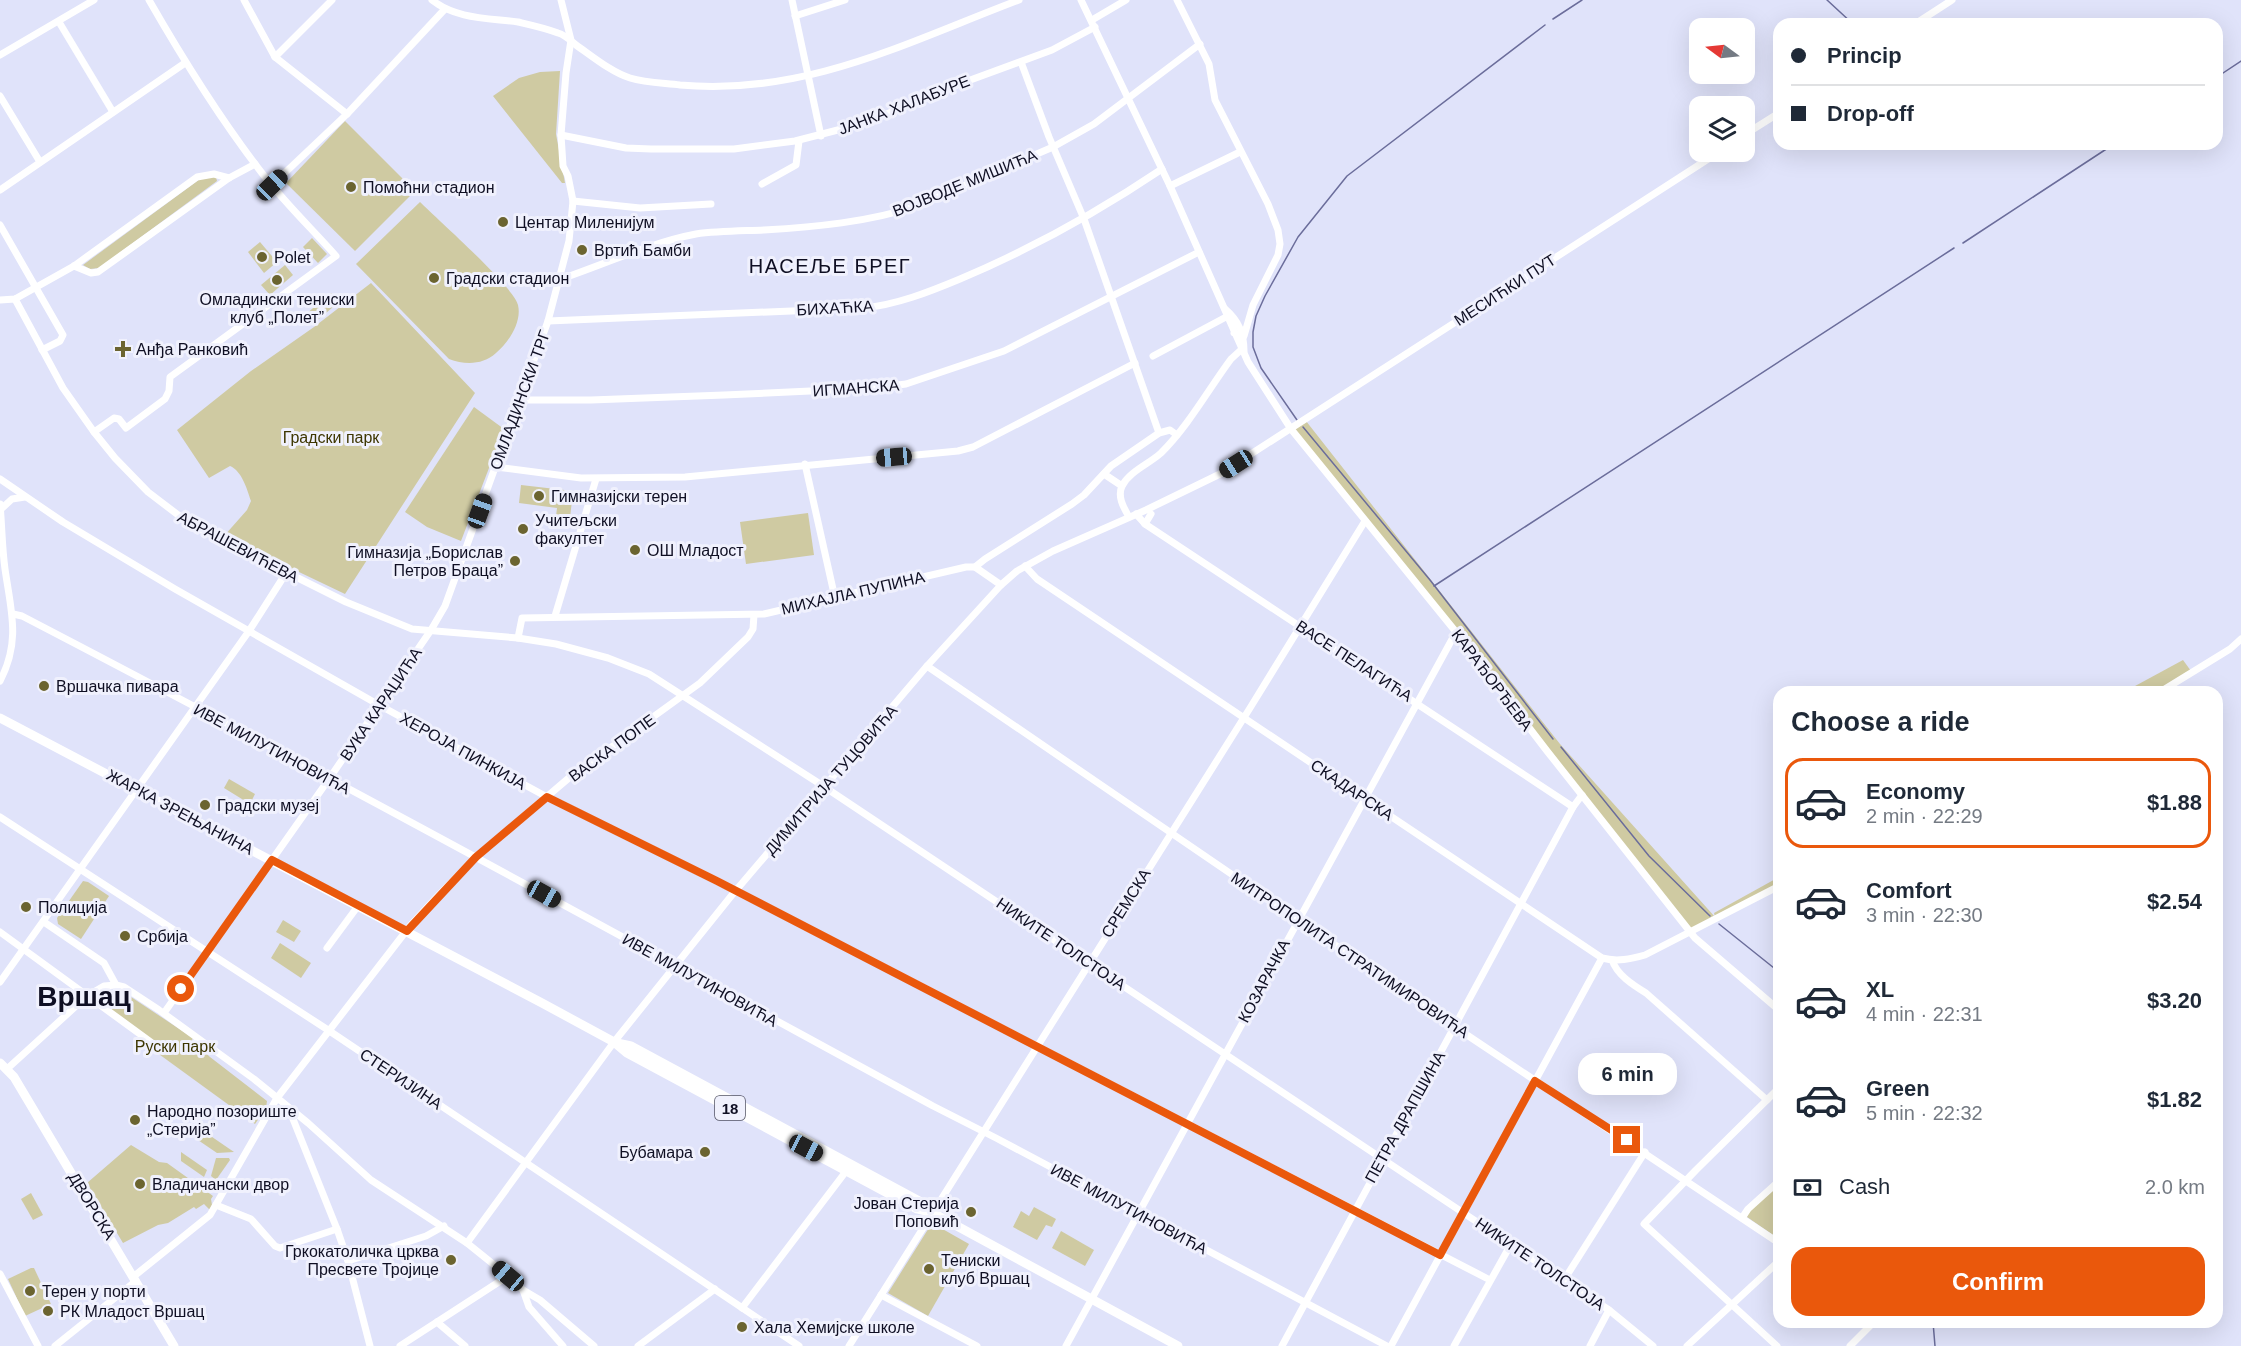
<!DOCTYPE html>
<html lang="en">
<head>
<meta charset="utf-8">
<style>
	:root { --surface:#fff; --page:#f2f2f3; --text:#1f2937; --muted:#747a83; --line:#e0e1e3; --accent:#ea580c }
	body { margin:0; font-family:Helvetica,sans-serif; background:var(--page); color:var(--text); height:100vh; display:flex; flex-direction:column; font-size:22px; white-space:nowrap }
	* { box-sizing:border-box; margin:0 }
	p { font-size:20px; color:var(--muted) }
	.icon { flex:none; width:33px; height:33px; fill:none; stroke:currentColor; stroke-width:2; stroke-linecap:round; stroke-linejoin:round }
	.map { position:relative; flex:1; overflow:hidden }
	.side { position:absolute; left:1773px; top:686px; width:450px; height:642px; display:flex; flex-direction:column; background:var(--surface); border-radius:18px; box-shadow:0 6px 24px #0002 }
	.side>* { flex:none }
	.banner { position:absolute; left:1773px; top:18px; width:450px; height:132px; border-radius:18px; box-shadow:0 6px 24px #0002; display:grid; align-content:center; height:132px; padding:0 18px; background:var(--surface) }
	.needle { width:39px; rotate:285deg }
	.controls { position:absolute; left:1689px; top:18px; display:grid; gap:12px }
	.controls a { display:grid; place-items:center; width:66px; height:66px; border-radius:12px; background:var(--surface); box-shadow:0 6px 24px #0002; font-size:30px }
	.end { position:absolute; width:27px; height:27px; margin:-14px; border:8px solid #ea580c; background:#fff; box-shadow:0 0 0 3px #fff }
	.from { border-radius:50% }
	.bubble { position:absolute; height:42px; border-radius:18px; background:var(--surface); box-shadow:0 6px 24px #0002; font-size:20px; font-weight:600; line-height:42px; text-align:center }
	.car { position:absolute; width:18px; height:36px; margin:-18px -9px; border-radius:8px; box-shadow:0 0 4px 2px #0007; background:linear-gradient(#222 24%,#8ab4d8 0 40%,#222 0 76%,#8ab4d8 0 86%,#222 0) }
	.banner b { display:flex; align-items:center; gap:21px; height:57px; font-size:22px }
	.banner b+b { border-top:2px solid var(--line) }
	.banner i { width:15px; height:15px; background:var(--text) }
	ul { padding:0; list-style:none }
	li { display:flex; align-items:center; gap:18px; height:90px; margin:0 12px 9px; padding:0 6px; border:3px solid transparent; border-radius:18px }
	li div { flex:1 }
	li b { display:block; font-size:22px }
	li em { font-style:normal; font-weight:600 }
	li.selected { border-color:var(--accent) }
	li>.icon { width:54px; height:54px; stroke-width:1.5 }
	h2 { padding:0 18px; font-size:27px; line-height:72px }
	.pay { display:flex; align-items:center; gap:15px; height:66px; padding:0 18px; font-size:22px }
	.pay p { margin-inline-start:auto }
	.action { display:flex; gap:12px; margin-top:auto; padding:12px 18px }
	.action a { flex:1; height:69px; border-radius:18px; background:var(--accent); color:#fff; font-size:24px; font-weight:600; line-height:69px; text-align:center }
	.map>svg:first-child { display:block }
</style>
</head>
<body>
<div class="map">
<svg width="2241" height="1346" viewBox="0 0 2241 1346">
	<rect width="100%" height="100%" fill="#e0e3fa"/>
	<g fill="#cfcaa2">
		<polygon points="560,71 556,134 565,183 562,183 493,96 519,78 540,72"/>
		<polygon points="345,121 415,191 355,251 286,183"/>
		<polygon points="206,177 216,177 217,181 99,268 90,269 83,265 200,179"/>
		<path d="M 420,202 C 437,219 514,287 518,305 C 522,322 509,342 496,353 C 483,365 465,365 449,359 L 356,264 Z"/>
		<polygon points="312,238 327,254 318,263 303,247"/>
		<polygon points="260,242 277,262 264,273 248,252"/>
		<polygon points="285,265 293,275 270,295 261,285"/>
		<path d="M 371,283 L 475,393 L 345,594 L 224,536 L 247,510 L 251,501 C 247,489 242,471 230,466 L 209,478 L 177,430 L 251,371 L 314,327 Z"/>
		<polygon points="331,293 339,302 314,323 306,314"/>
		<polygon points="474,407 504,429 461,541 427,527 405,512"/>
		<polygon points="1306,421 1560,744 1715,917 1714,913 1779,877 1779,886 1691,932 1293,430"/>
		<polygon points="521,485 573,491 570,518 556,516 557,508 519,503"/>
		<polygon points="808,513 814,555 746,564 740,522"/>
		<polygon points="2183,660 2191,671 2158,691 2124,692"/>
		<polygon points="229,779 255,794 250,804 224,788"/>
		<polygon points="83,881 88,882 109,896 81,939 58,924 57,918"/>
		<polygon points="283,920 301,931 294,942 276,932"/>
		<polygon points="280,943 311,963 301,978 271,958"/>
		<polygon points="118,991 125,993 193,1038 192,1040 210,1057 267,1101 266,1108 255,1124 156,1052 159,1048 101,1002 105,994"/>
		<polygon points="196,1126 234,1152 217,1153 195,1138 192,1131"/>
		<polygon points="131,1145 159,1162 167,1163 213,1196 211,1199 212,1205 210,1210 204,1204 196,1209 194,1207 168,1223 158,1225 123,1243 87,1183"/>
		<polygon points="181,1152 207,1170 204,1177 181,1161"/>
		<polygon points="216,1158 229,1158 230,1160 216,1180 211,1176"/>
		<polygon points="1776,1185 1779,1187 1779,1239 1747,1217 1748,1212"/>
		<polygon points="31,1193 43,1215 33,1220 21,1199"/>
		<polygon points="1034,1207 1056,1219 1052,1227 1046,1225 1037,1240 1013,1227 1021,1211 1029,1216"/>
		<polygon points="932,1223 969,1244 928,1316 888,1293"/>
		<polygon points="1061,1231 1094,1250 1085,1266 1052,1248"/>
		<polygon points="31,1268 34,1268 51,1304 25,1316 8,1279"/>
	</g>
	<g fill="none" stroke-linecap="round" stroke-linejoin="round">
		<g stroke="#6b6d9b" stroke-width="1.5">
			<polyline points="1827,0 1853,24"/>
			<polyline points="1553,19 1582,0"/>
			<polyline points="2217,77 2241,61"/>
			<polyline points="1963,243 2114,144"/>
			<polyline points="1297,420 1261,368 1253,347 1253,332 1256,316 1265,296 1298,237 1347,176 1545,25"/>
			<polyline points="1303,427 1430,580 1553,739"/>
			<polyline points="1434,586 1954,248"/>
			<polyline points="1561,747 1649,856 1710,916"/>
			<polyline points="1719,924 1779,972"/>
			<polyline points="1933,1322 1935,1346"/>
		</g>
		<g stroke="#fff" stroke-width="7">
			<polyline points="244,0 275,57 347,114"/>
			<path d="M 432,0 C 456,19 488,18 518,22 C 531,25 545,28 558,33 C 565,35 570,40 576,45 C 592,56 611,72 630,78 C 646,83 664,83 680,85 C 806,96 905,43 1019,0"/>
			<polyline points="792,0 821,136"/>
			<polyline points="1081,0 1170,186 1248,362 1291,429 1456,632 1547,751 1695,938 1779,1010"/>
			<polyline points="1177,0 1209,64 1215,100 1268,204 1278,230 1280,244 1278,255 1253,305 1244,336 1234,333"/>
			<polyline points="795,16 845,0"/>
			<polyline points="1092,20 1126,0"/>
			<polyline points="59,22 113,112"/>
			<polyline points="1915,24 1952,0"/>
			<polyline points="0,55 94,0"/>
			<polyline points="275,57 332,0"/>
			<polyline points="1021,62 1049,137 1084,219 1159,433"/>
			<polyline points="0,96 40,162"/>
			<polyline points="561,135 626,148 651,149 734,149 795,141 865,123 954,86 1052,50 1095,27"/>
			<polyline points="1744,135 1779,113"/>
			<polyline points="762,184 796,165 799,141"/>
			<polyline points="272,185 347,114 444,10"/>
			<polyline points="1170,186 1240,152"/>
			<polyline points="0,190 185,63"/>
			<polyline points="573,201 640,208 711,204"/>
			<polyline points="0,225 63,335 60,341 42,350"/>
			<polyline points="74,266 91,273 98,272 229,178 255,164"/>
			<path d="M 561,279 C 602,265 653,242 696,234 C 718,231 741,231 764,230 C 815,227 869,222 917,206 L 1053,147 L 1094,124 L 1200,44"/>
			<polyline points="15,299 63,388 94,432 115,458 148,492 190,524 346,602 412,629 518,638 556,644 608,658 649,674 817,782 1609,1310 1653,1346"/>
			<polyline points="0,300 15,299 74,266 197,177 214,174 229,178"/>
			<path d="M 1225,309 C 1239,321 1244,334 1244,351"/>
			<path d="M 548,321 L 863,308 C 896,305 929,292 960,279 C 1031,249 1098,212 1162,169"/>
			<polyline points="1153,356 1226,317"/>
			<polyline points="521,400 591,400 724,395 875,388 906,384 1004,351 1199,252"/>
			<path d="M 94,432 L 114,418 L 119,419 L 126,428 L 165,399 L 169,391 L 170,377 L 336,256 C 313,230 287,205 265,177 C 222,122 184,61 149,0"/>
			<polyline points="805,464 835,598"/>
			<polyline points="496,467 581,478 685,477 958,451 973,447 1135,363"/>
			<polyline points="1104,474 1122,486"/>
			<polyline points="0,479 63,522 175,589 379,705 547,797 717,881 1490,1280"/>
			<path d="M 0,504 C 2,526 2,548 5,569 C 11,611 21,641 0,681"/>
			<polyline points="0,510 12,499 25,497"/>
			<polyline points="1136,514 1145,524 1573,807"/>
			<path d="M 1129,517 C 1124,508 1117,497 1122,486 C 1130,471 1149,464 1161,453 C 1189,425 1208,390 1231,359 L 1242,349"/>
			<polyline points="1145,524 1151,514"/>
			<path d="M 1025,566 L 1037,579 L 1602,958 C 1617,962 1631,959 1645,955 L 1779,886"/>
			<polyline points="975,567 1001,585"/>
			<path d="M 13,614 L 22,616 C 328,775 630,941 933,1106 L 996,1138 L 1387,1346"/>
			<polyline points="555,616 596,479"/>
			<polyline points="518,638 522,618 764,614 966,567 975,567 985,559 1072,504 1084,495 1111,466 1159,433 1170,430 1177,435"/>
			<polyline points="927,666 1455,1027 1779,1243"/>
			<polyline points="2160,692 2230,649 2241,639"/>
			<polyline points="0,817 325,1028 799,1346"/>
			<polyline points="44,922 104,963 116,985"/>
			<polyline points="0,932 159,1048"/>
			<polyline points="327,948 358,906"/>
			<path d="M 1612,960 C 1617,975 1633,985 1646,993 L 1767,1100"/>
			<polyline points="0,982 249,631 286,573"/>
			<polyline points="164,1013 329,779 431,630 445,606 548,321 569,241 573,201 568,176 563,166 561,135 566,73 571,40 561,0"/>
			<polyline points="7,1069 87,996 104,986 116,985 124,987 159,1010 254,1079 308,1123 371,1180 467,1243 508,1276 523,1290 540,1300 594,1346"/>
			<polyline points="289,1109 337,1229 348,1261 370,1346"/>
			<polyline points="216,1205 251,1219 275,1246 280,1248 337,1229"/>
			<polyline points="1742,1218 1748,1209 1779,1181"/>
			<polyline points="1776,1241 1779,1254"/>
			<polyline points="467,1243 614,1042 732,895 927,666 1001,585 1017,571 1053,551 1146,510 1220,474 1719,152"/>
			<polyline points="348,1261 426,1236 444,1226"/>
			<polyline points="0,1274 38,1346"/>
			<polyline points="133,1277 210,1215 277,1098 410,926 436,898 476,857 570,777 700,683 748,637 753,629 754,615"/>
			<polyline points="1564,1280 1645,1152"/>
			<polyline points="523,1290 529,1307 563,1346"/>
			<polyline points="881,1295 977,1346"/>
			<polyline points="742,1308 847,1170"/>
			<polyline points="437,1322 465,1346"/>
			<polyline points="55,1346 136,1281"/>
			<polyline points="400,1346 508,1276"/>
			<polyline points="638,1346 715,1289"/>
			<polyline points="849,1346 1250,708 1365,521"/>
			<polyline points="1066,1346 1456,632"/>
			<polyline points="1282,1346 1573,807 1582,795"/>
			<polyline points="1391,1346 1602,958"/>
			<polyline points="1454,1346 1511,1244"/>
			<polyline points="1590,1346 1609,1310"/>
			<polyline points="1687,1346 1779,1261"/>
			<polyline points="1777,1346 1644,1224 1696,1170 1779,1088"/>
			<polyline points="1850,1346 1874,1322"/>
		</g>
		<g stroke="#fff" stroke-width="9">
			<polyline points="0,718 542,1003 614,1042 627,1053 917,1209 933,1213 1178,1346"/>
			<polyline points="617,1043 631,1046 921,1202 932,1212"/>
			<polyline points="0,1063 14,1077 174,1346"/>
		</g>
	</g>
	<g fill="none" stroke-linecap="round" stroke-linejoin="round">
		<polyline stroke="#ea580c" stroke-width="8" points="181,989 272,860 407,931 476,857 547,797 717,881 1440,1255 1535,1081 1627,1140"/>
	</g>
	<g fill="#6b6430" stroke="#f0f1fd" stroke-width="2">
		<circle cx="351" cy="187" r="6"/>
		<circle cx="503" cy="222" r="6"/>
		<circle cx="582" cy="250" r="6"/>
		<circle cx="262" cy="257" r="6"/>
		<circle cx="434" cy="278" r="6"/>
		<circle cx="277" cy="280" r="6"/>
		<path d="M120 340h6v6h6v6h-6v6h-6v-6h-6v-6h6z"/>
		<circle cx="539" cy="496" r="6"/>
		<circle cx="523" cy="529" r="6"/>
		<circle cx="635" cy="550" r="6"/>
		<circle cx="515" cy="561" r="6"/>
		<circle cx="44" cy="686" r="6"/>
		<circle cx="205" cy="805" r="6"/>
		<circle cx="26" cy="907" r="6"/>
		<circle cx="125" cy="936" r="6"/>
		<circle cx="135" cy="1120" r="6"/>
		<circle cx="705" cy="1152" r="6"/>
		<circle cx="140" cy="1184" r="6"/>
		<circle cx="971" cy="1212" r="6"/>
		<circle cx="451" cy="1260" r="6"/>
		<circle cx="929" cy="1269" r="6"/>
		<circle cx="30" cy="1291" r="6"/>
		<circle cx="48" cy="1311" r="6"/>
		<circle cx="742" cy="1327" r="6"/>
	</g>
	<g text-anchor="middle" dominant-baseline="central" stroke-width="6" stroke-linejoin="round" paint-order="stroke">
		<rect fill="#f0f1fd" stroke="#525364" stroke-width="1.5" x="715" y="1096" width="30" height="24" rx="4.5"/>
		<g font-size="15" font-weight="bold" fill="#0f0f23">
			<text x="730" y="1108">18</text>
		</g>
		<g font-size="16" fill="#0f0f23" stroke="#f0f1fd">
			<text transform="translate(904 105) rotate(-21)">ЈАНКА ХАЛАБУРЕ</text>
			<text transform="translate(965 183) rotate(-22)">ВОЈВОДЕ МИШИЋА</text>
			<text transform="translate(1505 290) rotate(-33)">МЕСИЋКИ ПУТ</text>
			<text transform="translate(835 308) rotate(-3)">БИХАЋКА</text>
			<text transform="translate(856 388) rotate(-4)">ИГМАНСКА</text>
			<text transform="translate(520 400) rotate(-70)">ОМЛАДИНСКИ ТРГ</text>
			<text transform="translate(238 547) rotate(28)">АБРАШЕВИЋЕВА</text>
			<text transform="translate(853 593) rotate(-13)">МИХАЈЛА ПУПИНА</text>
			<text transform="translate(1354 661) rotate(33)">ВАСЕ ПЕЛАГИЋА</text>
			<text transform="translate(1492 680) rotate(53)">КАРАЂОРЂЕВА</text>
			<text transform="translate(381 704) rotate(-56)">ВУКА КАРАЏИЋА</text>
			<text transform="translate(612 748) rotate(-36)">ВАСКА ПОПЕ</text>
			<text transform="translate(272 749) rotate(28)">ИВЕ МИЛУТИНОВИЋА</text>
			<text transform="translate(463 751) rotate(29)">ХЕРОЈА ПИНКИЈА</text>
			<text transform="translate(831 780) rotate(-49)">ДИМИТРИЈА ТУЦОВИЋА</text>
			<text transform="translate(1352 790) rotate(34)">СКАДАРСКА</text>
			<text transform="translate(180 812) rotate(28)">ЖАРКА ЗРЕЊАНИНА</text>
			<text transform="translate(1126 903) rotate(-58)">СРЕМСКА</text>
			<text transform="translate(1061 944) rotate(34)">НИКИТЕ ТОЛСТОЈА</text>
			<text transform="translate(1350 955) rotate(34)">МИТРОПОЛИТА СТРАТИМИРОВИЋА</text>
			<text transform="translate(700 980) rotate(29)">ИВЕ МИЛУТИНОВИЋА</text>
			<text transform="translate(1264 981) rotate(-62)">КОЗАРАЧКА</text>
			<text transform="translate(401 1079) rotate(34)">СТЕРИЈИНА</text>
			<text transform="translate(1405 1117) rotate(-61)">ПЕТРА ДРАПШИНА</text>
			<text transform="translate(92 1206) rotate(59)">ДВОРСКА</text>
			<text transform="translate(1129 1209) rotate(28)">ИВЕ МИЛУТИНОВИЋА</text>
			<text transform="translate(1540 1264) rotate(34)">НИКИТЕ ТОЛСТОЈА</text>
		</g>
		<g font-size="16" fill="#0f0f23" stroke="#f0f1fd" text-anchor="start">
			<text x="363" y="187">Помоћни стадион</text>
			<text x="515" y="222">Центар Миленијум</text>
			<text x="594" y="250">Вртић Бамби</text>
			<text x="274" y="257">Polet</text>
			<text x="446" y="278">Градски стадион</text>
			<text x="277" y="299" text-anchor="middle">Омладински тениски<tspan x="277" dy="18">клуб „Полет”</tspan></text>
			<text x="136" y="349">Анђа Ранковић</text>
			<text x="551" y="496">Гимназијски терен</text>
			<text x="535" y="520">Учитељски<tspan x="535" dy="18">факултет</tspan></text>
			<text x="647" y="550">ОШ Младост</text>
			<text x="503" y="552" text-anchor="end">Гимназија „Борислав<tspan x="503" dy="18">Петров Браца”</tspan></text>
			<text x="56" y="686">Вршачка пивара</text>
			<text x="217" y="805">Градски музеј</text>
			<text x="38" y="907">Полицијa</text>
			<text x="137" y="936">Србија</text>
			<text x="147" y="1111">Народно позориште<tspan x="147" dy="18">„Стерија”</tspan></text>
			<text x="693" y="1152" text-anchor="end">Бубамара</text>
			<text x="152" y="1184">Владичански двор</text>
			<text x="959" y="1203" text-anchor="end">Јован Стерија<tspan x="959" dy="18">Поповић</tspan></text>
			<text x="439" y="1251" text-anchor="end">Гркокатоличка црква<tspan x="439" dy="18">Пресвете Тројице</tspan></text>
			<text x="941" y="1260">Тениски<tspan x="941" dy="18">клуб Вршац</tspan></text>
			<text x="42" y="1291">Терен у порти</text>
			<text x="60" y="1311">РК Младост Вршац</text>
			<text x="754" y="1327">Хала Хемијске школе</text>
		</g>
		<g font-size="16" fill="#3d3600" stroke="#f0f1fd">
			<text x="331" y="437">Градски парк</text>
			<text x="175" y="1046">Руски парк</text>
		</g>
		<g font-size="20" letter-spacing="1.5" fill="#0f0f23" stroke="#f0f1fd">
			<text x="830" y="266">НАСЕЉЕ БРЕГ</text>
		</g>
		<g font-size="28" font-weight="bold" fill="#0f0f23" stroke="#f0f1fd">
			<text x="84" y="996">Вршац</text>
		</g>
	</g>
</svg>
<div class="controls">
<a><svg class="needle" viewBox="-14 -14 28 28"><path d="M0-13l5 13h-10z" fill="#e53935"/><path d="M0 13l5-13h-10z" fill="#747a83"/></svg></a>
<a><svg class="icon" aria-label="layers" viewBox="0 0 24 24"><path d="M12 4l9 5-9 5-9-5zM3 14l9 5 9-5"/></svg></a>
</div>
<i class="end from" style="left:181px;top:989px"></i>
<i class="end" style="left:1627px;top:1140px"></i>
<div class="bubble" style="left:1578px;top:1053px;width:99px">6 min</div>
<i class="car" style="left:272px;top:185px;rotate:46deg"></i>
<i class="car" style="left:894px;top:457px;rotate:265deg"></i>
<i class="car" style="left:1236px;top:464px;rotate:238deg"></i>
<i class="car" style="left:480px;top:511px;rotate:20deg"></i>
<i class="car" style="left:544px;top:894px;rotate:119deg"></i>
<i class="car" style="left:806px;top:1148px;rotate:118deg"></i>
<i class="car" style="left:508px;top:1276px;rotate:310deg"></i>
<div class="banner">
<b><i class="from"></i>Princip</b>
<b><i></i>Drop-off</b>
</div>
<section class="side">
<h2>Choose a ride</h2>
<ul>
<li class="selected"><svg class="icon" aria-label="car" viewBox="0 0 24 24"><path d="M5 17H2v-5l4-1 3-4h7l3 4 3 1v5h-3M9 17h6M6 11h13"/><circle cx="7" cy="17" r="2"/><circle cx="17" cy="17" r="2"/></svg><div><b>Economy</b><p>2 min · 22:29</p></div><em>$1.88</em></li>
<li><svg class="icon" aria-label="car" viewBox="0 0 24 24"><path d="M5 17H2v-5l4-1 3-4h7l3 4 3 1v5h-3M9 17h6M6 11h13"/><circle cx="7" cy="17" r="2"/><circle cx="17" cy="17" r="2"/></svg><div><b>Comfort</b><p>3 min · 22:30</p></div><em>$2.54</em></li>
<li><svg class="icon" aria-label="car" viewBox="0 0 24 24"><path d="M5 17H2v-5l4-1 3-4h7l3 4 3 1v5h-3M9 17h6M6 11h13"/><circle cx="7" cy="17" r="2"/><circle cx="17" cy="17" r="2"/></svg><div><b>XL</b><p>4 min · 22:31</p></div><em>$3.20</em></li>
<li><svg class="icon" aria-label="car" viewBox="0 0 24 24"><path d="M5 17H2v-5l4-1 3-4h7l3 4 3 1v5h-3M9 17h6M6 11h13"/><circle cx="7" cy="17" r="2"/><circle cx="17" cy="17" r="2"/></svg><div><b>Green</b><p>5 min · 22:32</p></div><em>$1.82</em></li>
</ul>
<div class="pay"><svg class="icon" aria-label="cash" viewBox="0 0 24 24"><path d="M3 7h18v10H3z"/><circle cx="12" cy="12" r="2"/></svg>Cash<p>2.0 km</p></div>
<div class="action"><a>Confirm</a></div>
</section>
</div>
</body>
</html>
